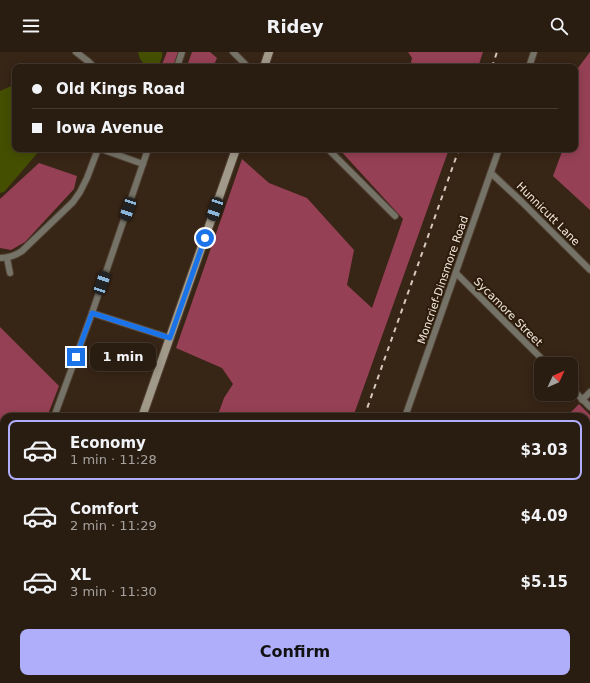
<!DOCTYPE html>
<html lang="en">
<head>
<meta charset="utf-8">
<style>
	:root { --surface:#291c10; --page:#35291e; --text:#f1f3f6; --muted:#a5a19f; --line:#453a30; --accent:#afaefa }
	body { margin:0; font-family:"DejaVu Sans",sans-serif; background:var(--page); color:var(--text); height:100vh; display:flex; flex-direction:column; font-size:15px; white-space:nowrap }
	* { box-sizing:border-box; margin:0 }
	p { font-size:13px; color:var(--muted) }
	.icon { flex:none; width:22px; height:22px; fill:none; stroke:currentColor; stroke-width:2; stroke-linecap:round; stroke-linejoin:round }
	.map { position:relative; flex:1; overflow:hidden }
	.details { position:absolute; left:0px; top:361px; width:590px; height:270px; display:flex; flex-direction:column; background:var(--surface); border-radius:12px 12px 0 0; box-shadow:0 2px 10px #0003,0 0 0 1px var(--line) }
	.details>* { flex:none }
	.banner { position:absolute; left:12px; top:12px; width:566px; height:88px; border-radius:8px; box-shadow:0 2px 10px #0003,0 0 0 1px var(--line); display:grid; align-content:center; height:88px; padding:0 20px; background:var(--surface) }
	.needle { width:26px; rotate:46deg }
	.buttons { position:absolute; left:534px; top:305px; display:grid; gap:8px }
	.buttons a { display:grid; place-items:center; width:44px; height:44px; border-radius:8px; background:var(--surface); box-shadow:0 2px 10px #0003,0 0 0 1px var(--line); font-size:20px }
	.end { position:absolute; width:18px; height:18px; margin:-9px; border:5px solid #1a73e8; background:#fff; box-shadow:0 0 0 2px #fff }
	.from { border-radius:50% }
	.bubble { position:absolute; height:28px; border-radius:8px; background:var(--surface); box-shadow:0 2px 10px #0003,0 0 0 1px var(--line); font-size:13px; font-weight:700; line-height:28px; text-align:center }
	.car { position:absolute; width:12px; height:24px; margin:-12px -6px; border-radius:5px; box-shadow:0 0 3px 1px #0007; background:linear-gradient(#222 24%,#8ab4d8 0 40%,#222 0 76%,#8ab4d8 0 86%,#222 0) }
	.banner b { display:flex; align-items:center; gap:14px; height:38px; font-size:15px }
	.banner b+b { border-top:1px solid var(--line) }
	.banner i { width:10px; height:10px; background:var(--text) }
	ul { padding:7px 0 0; list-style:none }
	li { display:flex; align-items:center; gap:12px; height:60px; margin:0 8px 6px; padding:0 12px; border:2px solid transparent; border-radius:8px }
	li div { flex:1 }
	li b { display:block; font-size:15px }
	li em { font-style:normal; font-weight:700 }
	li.current { border-color:var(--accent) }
	li>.icon { width:36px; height:36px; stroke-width:1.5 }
	.primary-button { display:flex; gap:8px; margin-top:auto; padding:8px 20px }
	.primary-button a { flex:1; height:46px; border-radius:8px; background:var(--accent); color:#111; font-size:16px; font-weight:700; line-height:46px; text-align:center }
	header { display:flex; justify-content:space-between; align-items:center; height:52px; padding:0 20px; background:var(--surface); font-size:18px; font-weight:700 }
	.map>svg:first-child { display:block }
</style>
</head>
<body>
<header><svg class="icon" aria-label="menu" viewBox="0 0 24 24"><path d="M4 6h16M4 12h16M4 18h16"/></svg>Ridey<svg class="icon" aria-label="search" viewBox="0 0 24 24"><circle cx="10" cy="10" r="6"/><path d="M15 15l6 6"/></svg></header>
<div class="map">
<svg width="590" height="631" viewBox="0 0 590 631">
	<rect width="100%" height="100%" fill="#372516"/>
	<g fill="#964055">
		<polygon points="167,0 178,0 173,15 161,15"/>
		<polygon points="192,0 210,0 217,6 213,15 192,15 187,14"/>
		<polygon points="408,0 483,0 478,15 410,15 412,6"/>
		<polygon points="590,0 590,158 553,124 563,97 575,97 575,20"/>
		<polygon points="339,97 449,97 353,365 217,365 224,346 233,332 222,316 176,296 242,107 269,131 307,146 354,198 347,233 372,256 403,167"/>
		<polygon points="39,111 77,124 74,137 25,190 11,198 0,196 0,147"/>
		<polygon points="0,275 59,334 47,365 4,365 4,371 0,368"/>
		<polygon points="579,352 590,363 590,631 314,631 316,627 586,627 586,365 566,365"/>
		<polygon points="192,627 259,627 257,631 197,631 197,630"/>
	</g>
	<g fill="#454f02">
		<path d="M 138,0 L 162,0 C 163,5 160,11 157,15 L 146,15 L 140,7 Z"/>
		<polygon points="15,33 15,97 41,97 4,140 0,141 0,39 11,34"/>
	</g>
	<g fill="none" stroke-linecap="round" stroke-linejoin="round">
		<defs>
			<g id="street">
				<polyline points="76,0 89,10 94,15"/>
				<polyline points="233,0 248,15"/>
				<polyline points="177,15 182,0"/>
				<polyline points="529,15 534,0"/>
				<polyline points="101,97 143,112"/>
				<polyline points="328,97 395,164"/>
				<polyline points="491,121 522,150 590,218"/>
				<path d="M 0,206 C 9,206 15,204 22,199 L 73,150 L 80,140 L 87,126 L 98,97"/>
				<polyline points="7,206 10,221"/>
				<polyline points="456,221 547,312"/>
				<polyline points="92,261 170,286"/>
				<polyline points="571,336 590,355"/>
				<polyline points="582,348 590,340"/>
				<polyline points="54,365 92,261 148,97"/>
				<polyline points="405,365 499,97"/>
				<polyline points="0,500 4,492"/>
				<polyline points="0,522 4,524"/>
				<polyline points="120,631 122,627"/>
				<polyline points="311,631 313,627"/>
			</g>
			<g id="secondary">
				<polyline points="264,15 269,0"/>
				<polyline points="142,365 236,97"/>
				<polyline points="26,631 28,627"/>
			</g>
		</defs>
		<use href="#street" stroke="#514032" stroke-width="8"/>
		<use href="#secondary" stroke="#514032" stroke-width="10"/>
		<use href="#street" stroke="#757267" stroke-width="6"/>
		<use href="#secondary" stroke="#a19a8a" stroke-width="8"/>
		<g stroke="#d5c9be" stroke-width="2" stroke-dasharray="5 5" stroke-linecap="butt">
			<polyline points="492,15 497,0"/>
			<polyline points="364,365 459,97"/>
			<polyline points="270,631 272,627"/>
		</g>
	</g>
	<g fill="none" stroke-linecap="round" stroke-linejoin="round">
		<polyline stroke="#1a73e8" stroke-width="5" points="76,305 92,261 170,286 205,186"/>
	</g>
	<g text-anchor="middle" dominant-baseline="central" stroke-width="4" stroke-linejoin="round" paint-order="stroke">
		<g font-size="11" fill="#f4e8de" stroke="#2c1c0c">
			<text transform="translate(548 162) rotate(45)">Hunnicutt Lane</text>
			<text transform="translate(443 228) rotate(-71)">Moncrief-Dinsmore Road</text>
			<text transform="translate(508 260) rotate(45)">Sycamore Street</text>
		</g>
	</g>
</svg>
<div class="buttons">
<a><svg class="needle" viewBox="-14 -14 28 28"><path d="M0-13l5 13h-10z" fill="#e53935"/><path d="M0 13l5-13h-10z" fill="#a5a19f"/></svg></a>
</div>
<i class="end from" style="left:205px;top:186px"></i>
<i class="end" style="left:76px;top:305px"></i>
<div class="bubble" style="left:90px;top:291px;width:66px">1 min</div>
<i class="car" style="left:128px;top:157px;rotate:199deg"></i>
<i class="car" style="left:215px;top:157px;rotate:199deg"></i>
<i class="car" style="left:102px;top:231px;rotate:19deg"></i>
<div class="banner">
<b><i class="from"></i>Old Kings Road</b>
<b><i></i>Iowa Avenue</b>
</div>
<section class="details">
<ul>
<li class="current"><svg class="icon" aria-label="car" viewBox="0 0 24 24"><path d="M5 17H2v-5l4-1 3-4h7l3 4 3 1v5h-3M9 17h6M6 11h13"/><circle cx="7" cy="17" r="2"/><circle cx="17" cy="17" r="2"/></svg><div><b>Economy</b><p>1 min · 11:28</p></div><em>$3.03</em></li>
<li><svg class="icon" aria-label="car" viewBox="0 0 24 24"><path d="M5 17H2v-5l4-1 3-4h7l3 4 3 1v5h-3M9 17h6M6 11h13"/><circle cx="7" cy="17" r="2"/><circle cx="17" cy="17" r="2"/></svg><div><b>Comfort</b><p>2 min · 11:29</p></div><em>$4.09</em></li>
<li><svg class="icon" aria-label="car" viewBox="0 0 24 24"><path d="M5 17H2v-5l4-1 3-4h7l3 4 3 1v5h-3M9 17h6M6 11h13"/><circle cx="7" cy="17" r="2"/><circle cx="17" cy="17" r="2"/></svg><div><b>XL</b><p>3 min · 11:30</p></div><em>$5.15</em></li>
</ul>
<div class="primary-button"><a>Confirm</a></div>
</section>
</div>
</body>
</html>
